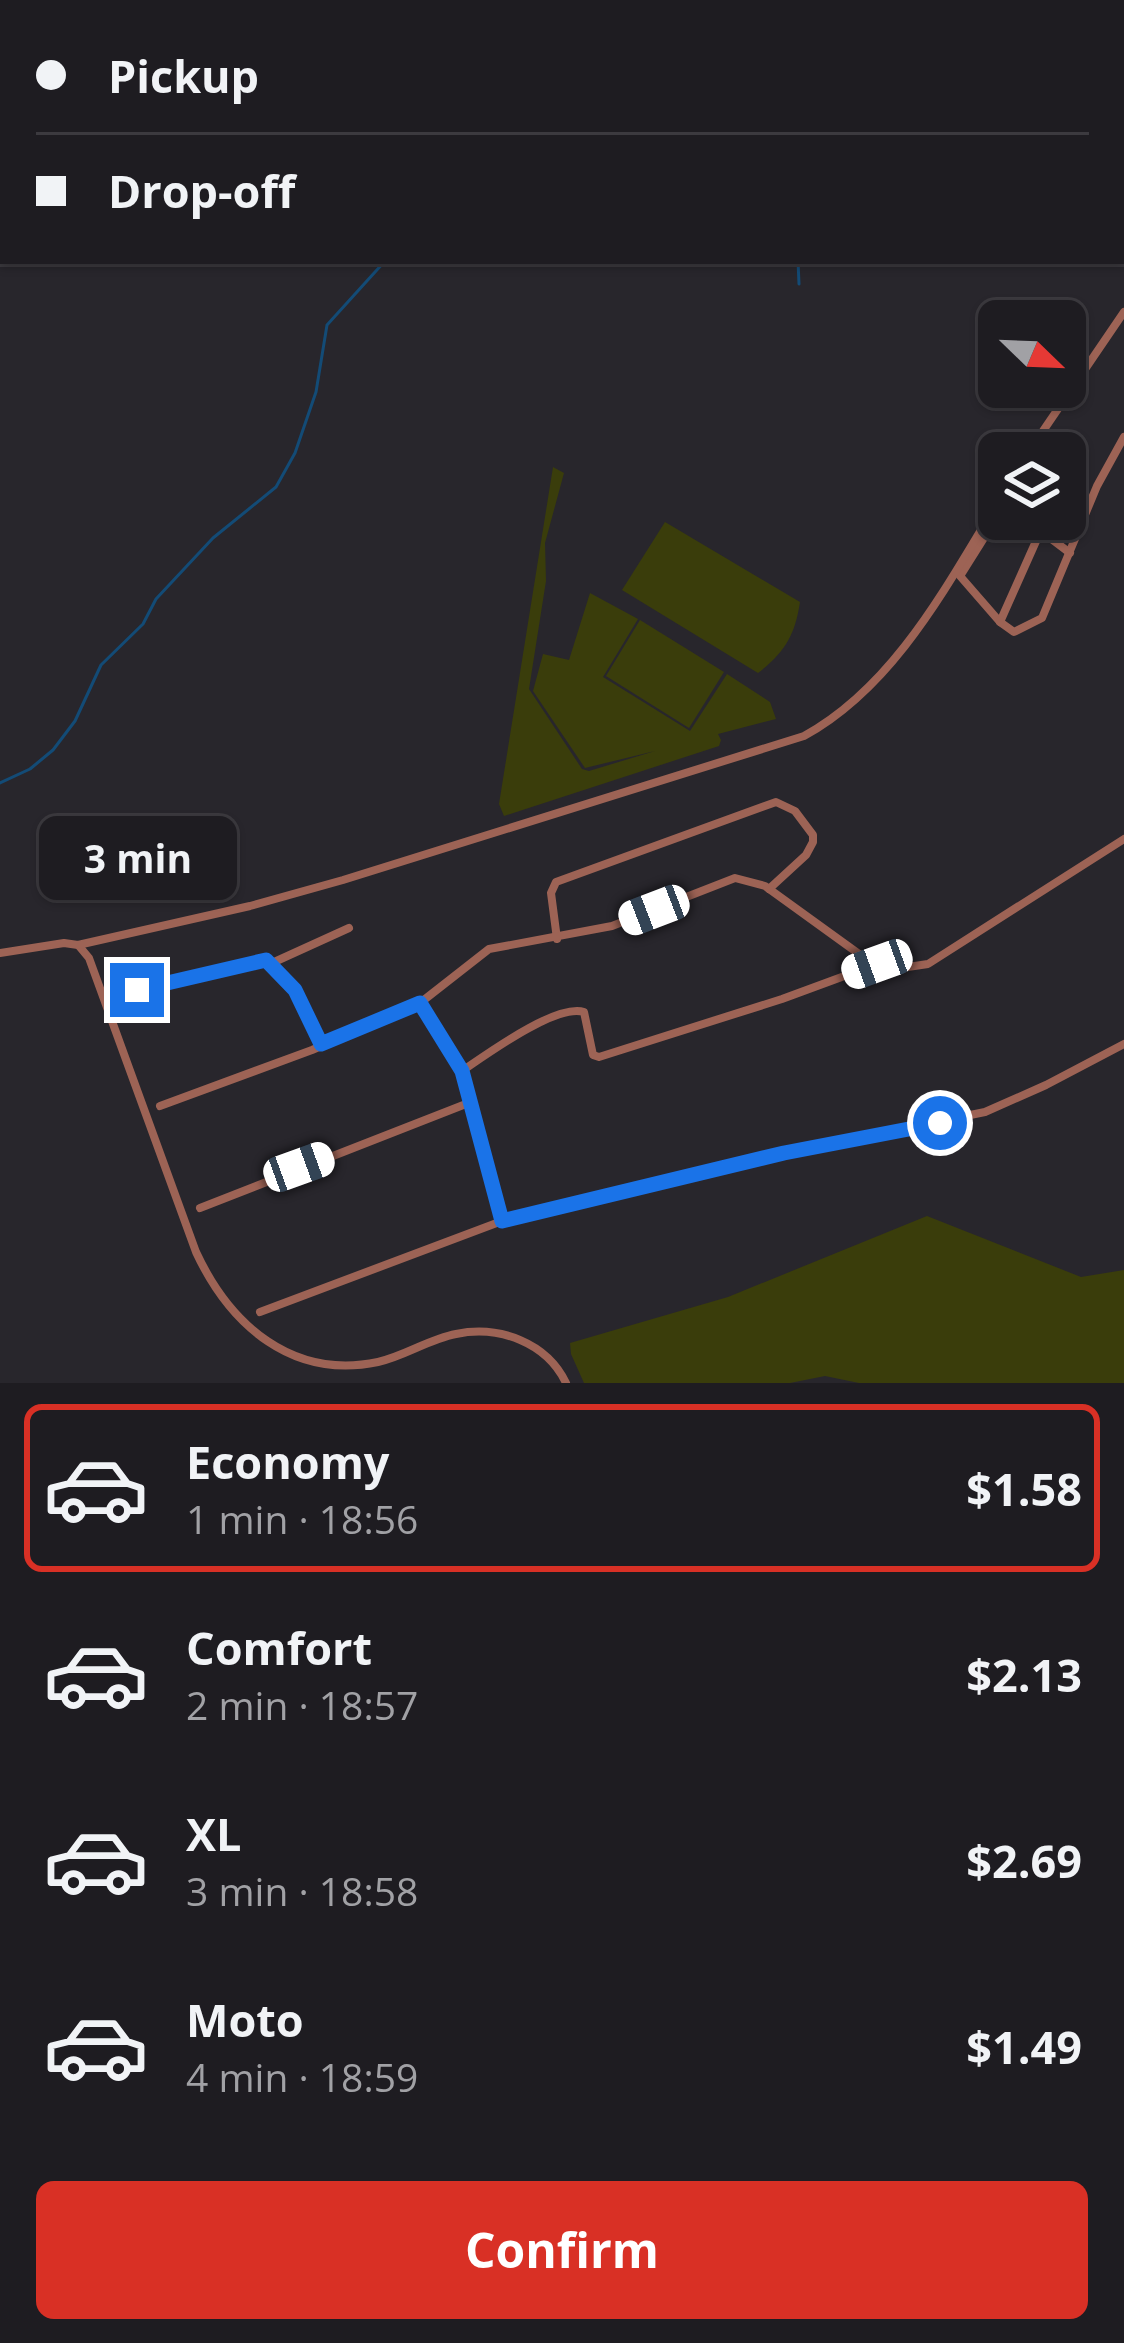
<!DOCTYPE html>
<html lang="en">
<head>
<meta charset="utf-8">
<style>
	:root { --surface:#1e1c21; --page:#2b292e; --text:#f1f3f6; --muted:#a1a1a5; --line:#3c3a3f; --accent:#d93025 }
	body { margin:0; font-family:"Open Sans",sans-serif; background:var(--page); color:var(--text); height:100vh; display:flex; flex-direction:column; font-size:45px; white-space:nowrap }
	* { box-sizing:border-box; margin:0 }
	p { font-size:39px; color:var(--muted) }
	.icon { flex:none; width:66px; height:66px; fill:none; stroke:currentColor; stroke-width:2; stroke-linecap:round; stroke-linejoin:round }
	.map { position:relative; height:1383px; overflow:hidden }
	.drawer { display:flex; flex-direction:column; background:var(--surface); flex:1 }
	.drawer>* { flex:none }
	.banner { position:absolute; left:0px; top:0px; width:1125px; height:264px; box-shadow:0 3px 9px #0004,0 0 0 3px var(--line); display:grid; align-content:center; height:264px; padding:0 36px; background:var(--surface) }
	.needle { width:78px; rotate:113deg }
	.controls { position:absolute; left:978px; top:300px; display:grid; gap:24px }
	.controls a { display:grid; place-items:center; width:108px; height:108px; border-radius:18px; background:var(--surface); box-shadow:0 3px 9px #0004,0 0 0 3px var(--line); font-size:60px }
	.end { position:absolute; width:54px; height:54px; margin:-27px; border:15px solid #1a73e8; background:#fff; box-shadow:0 0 0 6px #fff }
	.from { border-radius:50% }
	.bubble { position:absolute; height:84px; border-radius:18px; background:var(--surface); box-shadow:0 3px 9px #0004,0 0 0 3px var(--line); font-size:39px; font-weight:700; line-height:84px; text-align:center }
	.car { position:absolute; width:36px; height:72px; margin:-36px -18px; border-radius:15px; box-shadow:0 0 9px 3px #0007; background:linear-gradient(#fff 24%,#345 0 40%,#fff 0 76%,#345 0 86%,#fff 0) }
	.banner b { display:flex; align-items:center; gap:42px; height:114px; font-size:45px }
	.banner b+b { border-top:3px solid var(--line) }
	.banner i { width:30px; height:30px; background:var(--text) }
	ul { padding:21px 0 0; list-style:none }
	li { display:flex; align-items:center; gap:36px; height:168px; margin:0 24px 18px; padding:0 12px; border:6px solid transparent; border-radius:18px }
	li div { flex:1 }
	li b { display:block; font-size:45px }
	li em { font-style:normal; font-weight:700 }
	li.active { border-color:var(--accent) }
	li>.icon { width:108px; height:108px; stroke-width:1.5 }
	.primary-button { display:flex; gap:24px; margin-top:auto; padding:24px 36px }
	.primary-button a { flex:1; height:138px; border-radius:18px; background:var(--accent); color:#fff; font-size:48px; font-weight:700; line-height:138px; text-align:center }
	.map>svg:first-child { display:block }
</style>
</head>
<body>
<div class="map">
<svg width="1124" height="1383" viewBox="0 0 1124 1383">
	<rect width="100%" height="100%" fill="#28262c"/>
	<g fill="#3a3d0b">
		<polygon points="553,467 564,473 545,543 546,581 529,689 582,769 589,771 655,751 585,768 533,691 543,654 569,660 590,593 638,619 603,677 690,731 727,674 770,702 776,719 718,734 721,740 719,746 504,816 499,804"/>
		<path d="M 665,522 L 800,602 C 795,635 785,652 758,673 L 622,590 Z"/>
		<polygon points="640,620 724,672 689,728 606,676"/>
		<polygon points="927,1216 1081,1277 1124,1270 1124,1383 859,1383 825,1376 790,1383 584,1383 571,1354 570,1343 728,1297"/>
	</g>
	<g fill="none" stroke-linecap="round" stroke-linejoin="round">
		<g stroke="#134b76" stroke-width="3">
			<polyline points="789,0 789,3"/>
			<polyline points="881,0 885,3"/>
			<polyline points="182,3 188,0"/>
			<polyline points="506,3 507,0"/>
			<polyline points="0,59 3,55"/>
			<polyline points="798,261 799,284"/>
			<polyline points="0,783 30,769 53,750 75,721 101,665 143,624 156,599 213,538 276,487 295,453 316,392 327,325 385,261"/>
		</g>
		<g stroke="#9d6355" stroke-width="8">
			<polyline points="1028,453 1124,312"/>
			<polyline points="999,514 960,576 1000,622 1014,632 1042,618 1097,486 1124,437"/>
			<polyline points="1025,519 1070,553"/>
			<polyline points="1000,622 1041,530"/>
			<polyline points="557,939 551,893 556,882 776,802 795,811 813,835 813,842 806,855 769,889"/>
			<path d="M 79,946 L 89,958 L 196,1252 C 230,1325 292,1380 378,1362 C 405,1356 429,1339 456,1334 C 500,1325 547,1343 566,1383"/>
			<path d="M 0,953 L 64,943 L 78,945 L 250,906 L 343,880 L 804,736 C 895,686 947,585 999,500"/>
			<polyline points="272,963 349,928"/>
			<polyline points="127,990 266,960 295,990 321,1044"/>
			<polyline points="420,1003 462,1071 502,1221"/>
			<path d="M 462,1071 C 487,1054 557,1003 584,1012 L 593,1055 L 599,1057 L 782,999 L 877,964"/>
			<polyline points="160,1106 312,1050 420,1003 489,949 612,926 735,878 765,886 866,959 901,968 928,964 1124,839"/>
			<polyline points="200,1208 471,1102"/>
			<polyline points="260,1312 502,1221 784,1153 985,1112 1046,1085 1124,1044"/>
		</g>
	</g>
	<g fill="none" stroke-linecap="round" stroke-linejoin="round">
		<polyline stroke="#1a73e8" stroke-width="15" points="137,990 266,960 295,990 321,1044 420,1003 462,1071 502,1221 784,1153 940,1123"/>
	</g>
</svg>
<div class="controls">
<a><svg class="needle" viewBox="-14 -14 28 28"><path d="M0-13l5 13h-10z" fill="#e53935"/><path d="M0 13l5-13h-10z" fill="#a1a1a5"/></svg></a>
<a><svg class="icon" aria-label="layers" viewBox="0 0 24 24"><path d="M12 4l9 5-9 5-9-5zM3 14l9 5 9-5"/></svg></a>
</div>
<i class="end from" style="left:940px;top:1123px"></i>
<i class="end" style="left:137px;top:990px"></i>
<div class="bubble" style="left:39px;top:816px;width:198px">3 min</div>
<i class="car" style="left:654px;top:910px;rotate:249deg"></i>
<i class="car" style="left:877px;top:964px;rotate:250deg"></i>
<i class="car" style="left:299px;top:1167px;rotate:70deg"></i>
<div class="banner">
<b><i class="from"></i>Pickup</b>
<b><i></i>Drop-off</b>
</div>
</div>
<section class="drawer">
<ul>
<li class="active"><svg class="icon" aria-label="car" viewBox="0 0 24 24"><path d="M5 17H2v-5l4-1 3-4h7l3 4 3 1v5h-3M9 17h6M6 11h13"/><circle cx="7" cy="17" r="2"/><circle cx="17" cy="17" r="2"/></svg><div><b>Economy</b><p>1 min · 18:56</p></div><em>$1.58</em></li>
<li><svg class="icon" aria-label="car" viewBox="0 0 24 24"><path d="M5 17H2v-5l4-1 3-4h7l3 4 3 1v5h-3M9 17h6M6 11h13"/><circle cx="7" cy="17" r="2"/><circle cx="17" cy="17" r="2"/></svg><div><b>Comfort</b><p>2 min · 18:57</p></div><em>$2.13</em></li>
<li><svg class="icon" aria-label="car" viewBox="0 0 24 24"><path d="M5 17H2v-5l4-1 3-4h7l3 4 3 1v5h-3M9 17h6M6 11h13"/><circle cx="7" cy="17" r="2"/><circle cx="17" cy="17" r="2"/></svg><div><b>XL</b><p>3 min · 18:58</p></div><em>$2.69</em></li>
<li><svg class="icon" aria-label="car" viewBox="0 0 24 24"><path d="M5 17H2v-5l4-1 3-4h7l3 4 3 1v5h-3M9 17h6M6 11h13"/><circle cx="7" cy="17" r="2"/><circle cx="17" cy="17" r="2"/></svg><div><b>Moto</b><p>4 min · 18:59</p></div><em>$1.49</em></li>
</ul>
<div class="primary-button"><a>Confirm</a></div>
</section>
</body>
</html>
